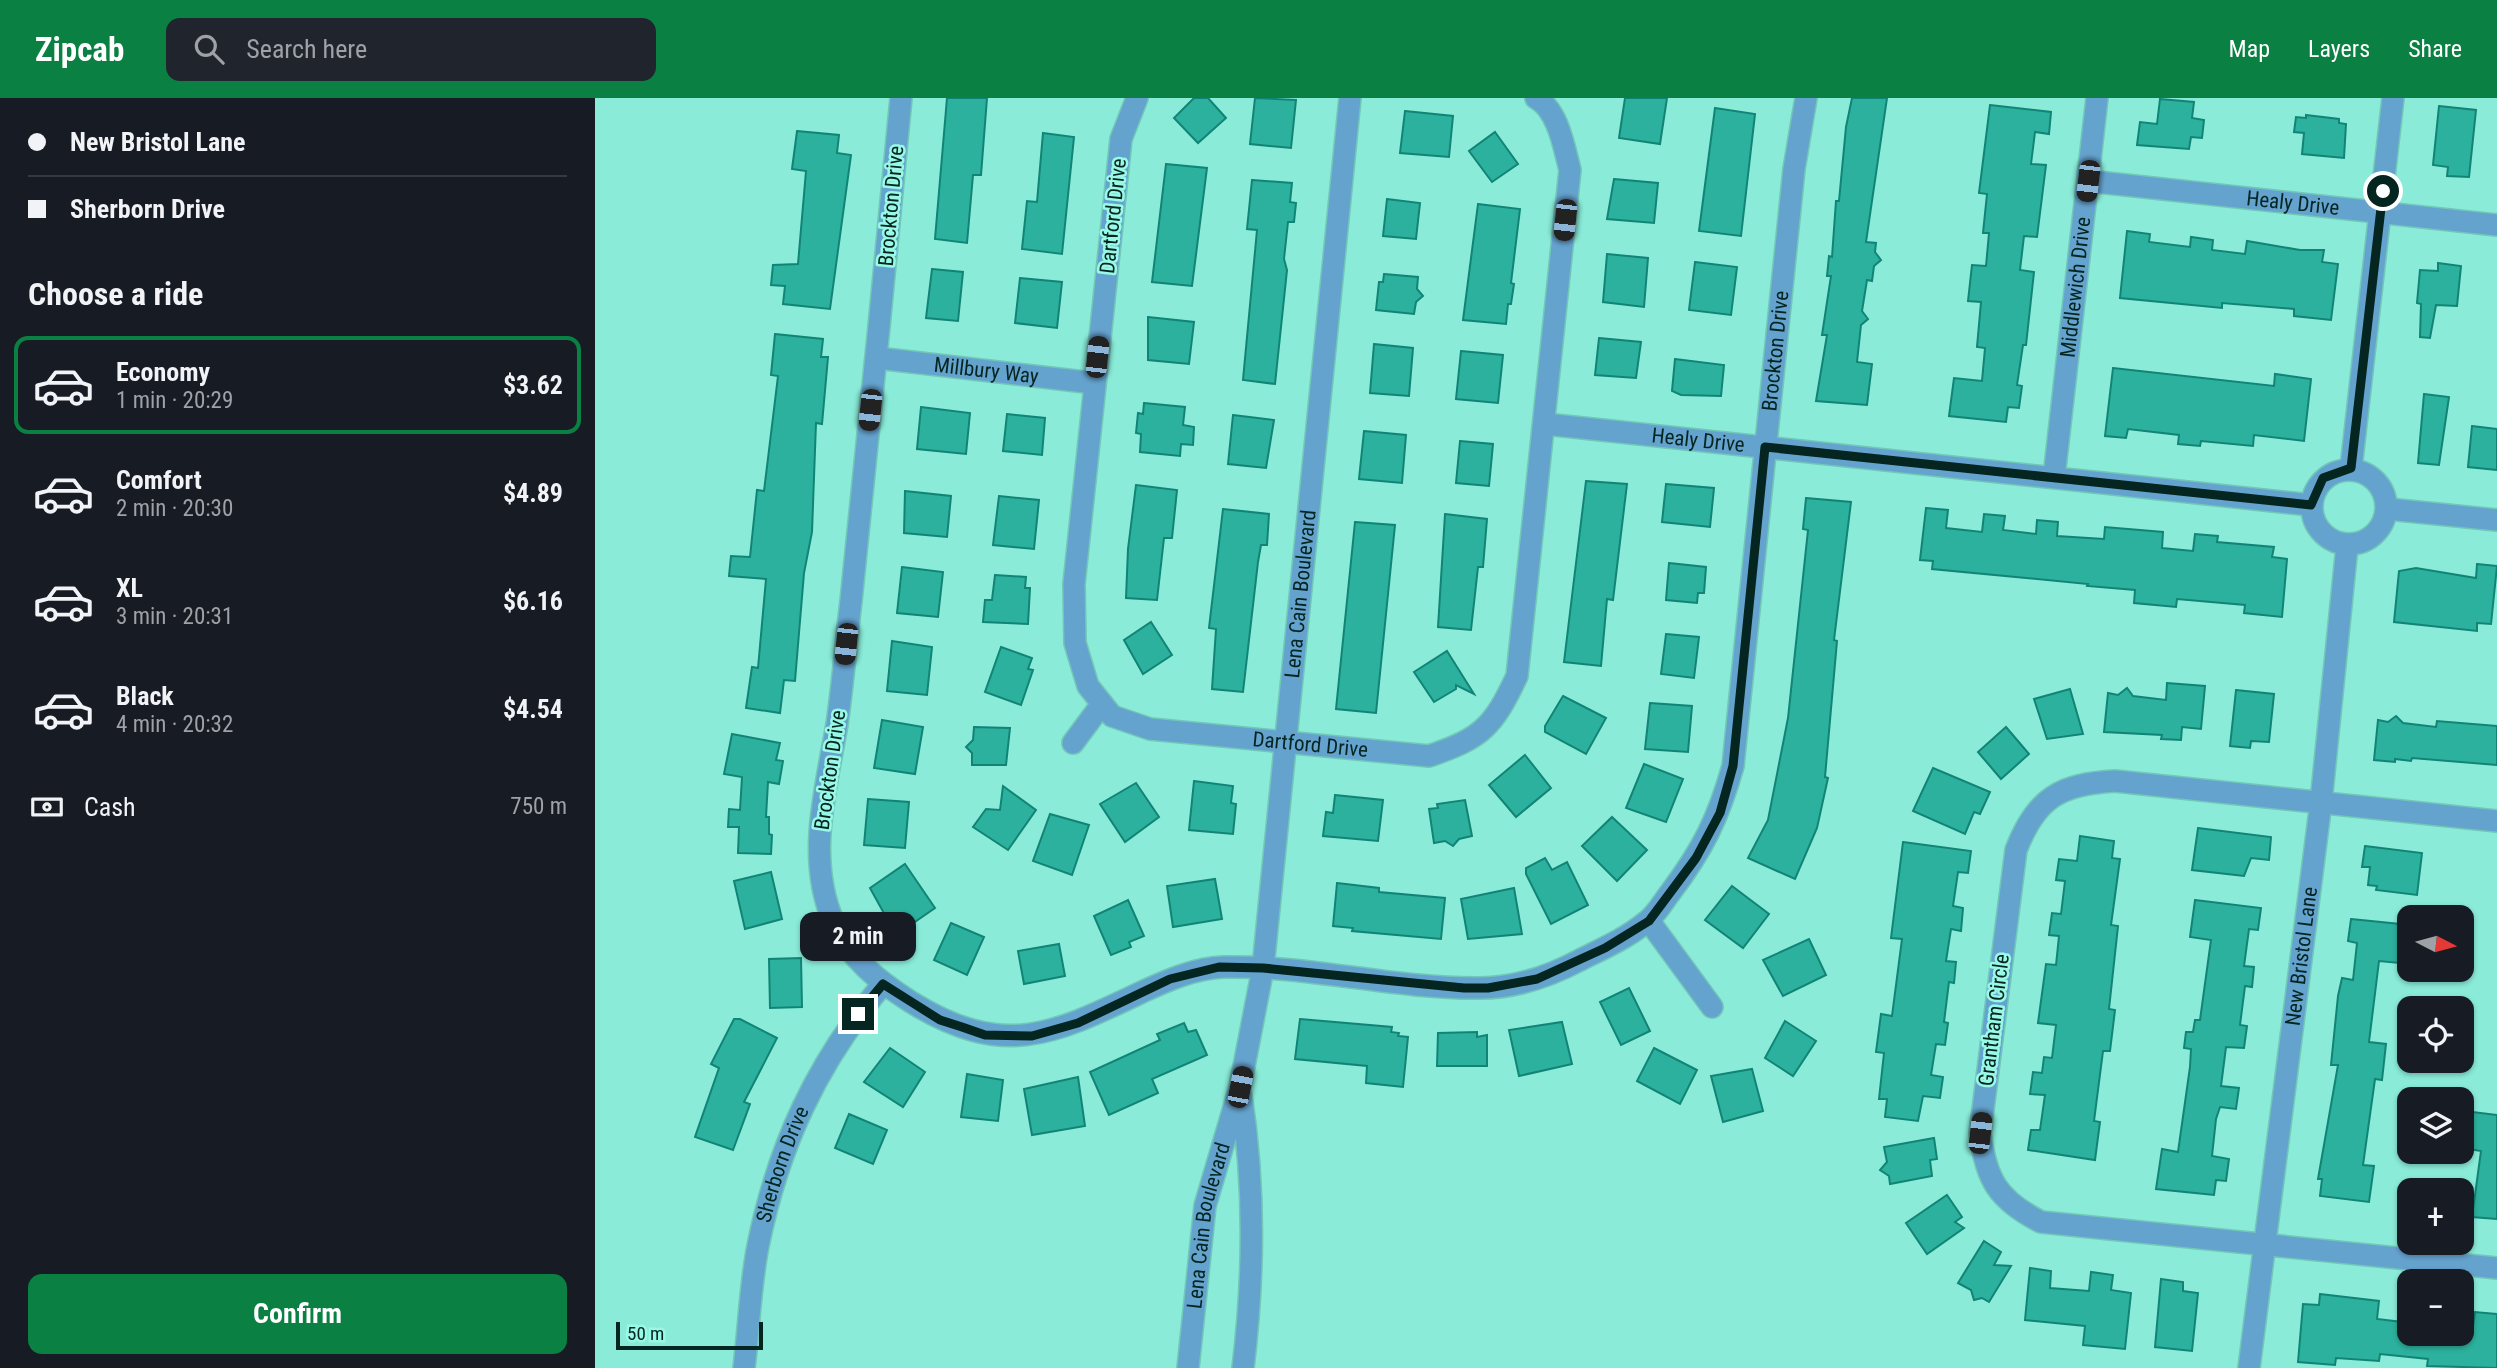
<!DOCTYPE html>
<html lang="en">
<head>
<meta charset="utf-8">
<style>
	:root { --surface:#171b24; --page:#20242c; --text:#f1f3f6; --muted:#9ea1a6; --line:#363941; --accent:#0b8043 }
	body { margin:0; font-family:"Roboto Condensed",sans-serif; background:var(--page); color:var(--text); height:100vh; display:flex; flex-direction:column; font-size:26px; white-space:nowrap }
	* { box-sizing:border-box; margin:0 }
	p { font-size:23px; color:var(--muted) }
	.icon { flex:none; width:38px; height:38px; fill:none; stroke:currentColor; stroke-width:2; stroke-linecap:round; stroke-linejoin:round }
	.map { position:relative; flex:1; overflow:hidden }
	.sheet { display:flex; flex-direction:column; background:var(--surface); width:595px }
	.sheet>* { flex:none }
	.top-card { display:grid; align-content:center; height:154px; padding:0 28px; background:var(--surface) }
	.needle { width:46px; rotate:96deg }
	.fabs { position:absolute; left:1802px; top:807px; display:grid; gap:14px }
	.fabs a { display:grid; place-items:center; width:77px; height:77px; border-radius:14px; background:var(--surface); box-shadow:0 2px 5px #0004; font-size:35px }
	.scale { position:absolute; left:21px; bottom:18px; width:147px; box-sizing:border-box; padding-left:7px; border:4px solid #052520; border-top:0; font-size:19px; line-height:24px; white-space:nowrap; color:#052520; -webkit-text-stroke:5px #98f9e6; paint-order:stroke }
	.end { position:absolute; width:32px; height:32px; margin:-16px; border:9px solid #052520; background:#fff; box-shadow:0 0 0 4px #fff }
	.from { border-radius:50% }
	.bubble { position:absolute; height:49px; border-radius:14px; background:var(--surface); box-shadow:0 2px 5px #0004; font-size:23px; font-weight:700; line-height:49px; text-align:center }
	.car { position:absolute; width:21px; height:42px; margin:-21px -10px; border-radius:9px; box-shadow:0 0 5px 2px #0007; background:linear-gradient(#222 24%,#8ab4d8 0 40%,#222 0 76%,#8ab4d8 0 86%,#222 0) }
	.top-card b { display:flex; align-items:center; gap:24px; height:66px; font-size:26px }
	.top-card b+b { border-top:2px solid var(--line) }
	.top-card i { width:18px; height:18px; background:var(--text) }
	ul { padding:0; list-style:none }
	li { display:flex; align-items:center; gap:21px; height:98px; margin:0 14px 10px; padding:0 14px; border:4px solid transparent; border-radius:14px }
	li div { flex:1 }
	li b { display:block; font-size:26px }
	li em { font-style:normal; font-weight:700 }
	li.selected { border-color:var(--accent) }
	li>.icon { width:63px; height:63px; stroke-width:1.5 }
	h2 { padding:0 28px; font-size:32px; line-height:84px }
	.pay { display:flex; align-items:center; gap:18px; height:77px; padding:0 28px; font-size:26px }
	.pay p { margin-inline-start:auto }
	.button { display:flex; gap:14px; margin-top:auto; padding:14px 28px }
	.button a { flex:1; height:80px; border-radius:14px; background:var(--accent); color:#fff; font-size:28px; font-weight:700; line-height:80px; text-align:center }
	header { display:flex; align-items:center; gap:42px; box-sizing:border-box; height:98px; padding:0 35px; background:var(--accent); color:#fff }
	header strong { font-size:33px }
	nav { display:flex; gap:38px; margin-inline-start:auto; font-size:24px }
	.search { width:490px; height:63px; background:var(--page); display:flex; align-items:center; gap:18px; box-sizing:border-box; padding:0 24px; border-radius:14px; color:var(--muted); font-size:26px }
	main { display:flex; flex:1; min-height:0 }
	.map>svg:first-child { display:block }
</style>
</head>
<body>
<header>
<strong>Zipcab</strong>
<div class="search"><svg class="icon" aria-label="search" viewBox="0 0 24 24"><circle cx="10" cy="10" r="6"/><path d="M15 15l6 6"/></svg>Search here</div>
<nav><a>Map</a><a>Layers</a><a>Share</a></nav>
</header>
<main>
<section class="sheet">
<div class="top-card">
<b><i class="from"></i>New Bristol Lane</b>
<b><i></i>Sherborn Drive</b>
</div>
<h2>Choose a ride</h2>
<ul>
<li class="selected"><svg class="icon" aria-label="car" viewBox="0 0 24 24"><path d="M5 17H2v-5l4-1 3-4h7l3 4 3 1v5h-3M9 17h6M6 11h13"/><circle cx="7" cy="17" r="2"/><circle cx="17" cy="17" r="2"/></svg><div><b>Economy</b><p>1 min · 20:29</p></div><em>$3.62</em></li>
<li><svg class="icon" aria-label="car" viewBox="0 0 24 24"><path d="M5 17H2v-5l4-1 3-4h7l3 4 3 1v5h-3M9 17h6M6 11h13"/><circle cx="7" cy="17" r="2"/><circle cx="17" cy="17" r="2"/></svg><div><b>Comfort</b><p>2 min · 20:30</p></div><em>$4.89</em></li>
<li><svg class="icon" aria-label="car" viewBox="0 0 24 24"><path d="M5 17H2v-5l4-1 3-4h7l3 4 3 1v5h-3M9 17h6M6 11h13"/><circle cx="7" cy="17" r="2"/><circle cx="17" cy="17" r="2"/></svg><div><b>XL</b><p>3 min · 20:31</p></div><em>$6.16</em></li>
<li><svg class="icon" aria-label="car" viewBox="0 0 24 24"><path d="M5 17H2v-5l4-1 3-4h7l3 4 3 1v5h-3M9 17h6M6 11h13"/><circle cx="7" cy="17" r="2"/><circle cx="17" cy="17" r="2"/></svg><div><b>Black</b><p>4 min · 20:32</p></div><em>$4.54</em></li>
</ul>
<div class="pay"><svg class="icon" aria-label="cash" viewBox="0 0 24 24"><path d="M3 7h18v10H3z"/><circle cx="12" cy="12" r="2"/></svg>Cash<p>750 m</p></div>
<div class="button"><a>Confirm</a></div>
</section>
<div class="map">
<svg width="1902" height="1270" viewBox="0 0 1902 1270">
	<rect width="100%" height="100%" fill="#8aebd9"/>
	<g fill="#2cb19e" stroke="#128475" stroke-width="2">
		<polygon points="352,0 392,0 386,77 378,77 372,145 340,141"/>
		<polygon points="599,0 613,0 631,20 603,45 579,20"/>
		<polygon points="660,0 701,2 696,50 655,46"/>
		<polygon points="1030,0 1072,0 1065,46 1024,40"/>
		<polygon points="1257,0 1292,0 1271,144 1281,145 1280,154 1286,162 1279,168 1277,183 1272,182 1267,213 1273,221 1266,227 1262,264 1277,266 1272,307 1221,303 1232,237 1227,237 1236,178 1232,178 1234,158 1237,159 1241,103 1244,103 1251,29"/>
		<polygon points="1565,1 1599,4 1597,20 1609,22 1607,40 1596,39 1594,51 1542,47 1545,24 1562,26"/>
		<polygon points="1395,7 1456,14 1454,36 1440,34 1436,66 1451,67 1442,139 1429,138 1425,172 1439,174 1431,247 1428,247 1422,287 1427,288 1424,310 1413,309 1411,324 1354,318 1359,280 1387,283 1390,250 1382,249 1386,204 1373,203 1377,167 1391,168 1394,135 1388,135 1392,96 1384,95"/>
		<polygon points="1844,8 1881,12 1874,79 1852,78 1853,69 1838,67"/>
		<polygon points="1120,10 1160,16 1146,138 1104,133"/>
		<polygon points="810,13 858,18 854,59 805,55"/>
		<polygon points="1711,17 1744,21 1744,25 1751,26 1749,60 1707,56 1709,35 1699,34 1701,19 1711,20"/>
		<polygon points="202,33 244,37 242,55 256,57 235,211 188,206 190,188 176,187 178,167 203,166 211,73 197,71"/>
		<polygon points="900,34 923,66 897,84 874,53"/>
		<polygon points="448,35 479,39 467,156 427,151 432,103 442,104"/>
		<polygon points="571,66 612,70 597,188 557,184"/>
		<polygon points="1019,81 1063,85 1059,125 1012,121"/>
		<polygon points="657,82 697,85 695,104 701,105 699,124 693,124 689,161 692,172 680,286 648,282 662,132 652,131"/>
		<polygon points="792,101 825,105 821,141 788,138"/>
		<polygon points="883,106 925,111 916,185 919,186 916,206 913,206 911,226 868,222"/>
		<polygon points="1532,133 1555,136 1554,144 1595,149 1596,139 1618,142 1617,152 1650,156 1652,143 1705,152 1729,152 1727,164 1743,166 1736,222 1699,218 1699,211 1627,205 1627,210 1525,200"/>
		<polygon points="1012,156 1053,160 1049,209 1008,204"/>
		<polygon points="1100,164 1142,169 1136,217 1094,212"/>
		<polygon points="1843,165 1866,168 1862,208 1841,207 1835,240 1825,239 1826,206 1822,205 1825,172 1843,173"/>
		<polygon points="337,171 368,174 363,223 331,220"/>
		<polygon points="789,176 823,179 822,191 828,198 821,204 819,216 781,212 784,184 788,184"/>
		<polygon points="425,180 467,184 462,230 420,225"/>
		<polygon points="553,219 599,224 594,266 553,262"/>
		<polygon points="180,236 228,241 226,259 233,259 227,326 221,325 217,434 209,475 200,583 189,582 185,615 151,610 157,569 163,570 171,481 134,478 136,458 155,459 162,392 169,393 183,278 176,277"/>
		<polygon points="1004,240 1046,244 1041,280 1000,277"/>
		<polygon points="779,246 818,250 814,298 775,295"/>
		<polygon points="866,253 908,257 903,305 861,301"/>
		<polygon points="1080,261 1129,267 1126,298 1086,297 1077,293"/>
		<polygon points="1518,270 1679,288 1680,276 1716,281 1709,343 1659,337 1658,348 1606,343 1605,348 1583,346 1584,337 1533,331 1531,340 1510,338"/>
		<polygon points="1829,296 1854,299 1844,367 1823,365"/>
		<polygon points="549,305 590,309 588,327 599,329 598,347 586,346 585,358 545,354 546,336 541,335 543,315 548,316"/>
		<polygon points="326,309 375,315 371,356 322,351"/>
		<polygon points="412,316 450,320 447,357 408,353"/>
		<polygon points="638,317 679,322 671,370 633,366"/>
		<polygon points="1877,328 1902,331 1902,372 1873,369"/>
		<polygon points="769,333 811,337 807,385 764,381"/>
		<polygon points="865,343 898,346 894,388 861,385"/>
		<polygon points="991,383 1032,386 1018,502 1012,501 1006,568 969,564"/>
		<polygon points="1071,386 1119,390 1115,429 1067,424"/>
		<polygon points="541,387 582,392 577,440 569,440 562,502 531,500 533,451"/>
		<polygon points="310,393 356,398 352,439 309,435"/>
		<polygon points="404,398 444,402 439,451 398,447"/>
		<polygon points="1211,400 1256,404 1239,542 1242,543 1230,679 1233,680 1222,730 1200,781 1153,760 1173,722 1193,620 1213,432 1208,431"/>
		<polygon points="1331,410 1353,412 1351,430 1387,434 1389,416 1410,418 1408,432 1441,436 1442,422 1463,424 1462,438 1509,441 1510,429 1568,434 1567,450 1598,453 1600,436 1623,438 1622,444 1679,449 1677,459 1692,461 1687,519 1649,515 1650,507 1582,501 1581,509 1539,505 1540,492 1492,488 1493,486 1337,471 1338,463 1325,462"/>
		<polygon points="628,411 674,416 672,447 666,447 663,464 648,594 617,591 621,531 614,530"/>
		<polygon points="850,416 892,421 888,469 883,469 876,532 843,529"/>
		<polygon points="760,424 800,427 781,615 741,611"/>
		<polygon points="1074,465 1111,469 1109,495 1103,495 1102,505 1071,502"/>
		<polygon points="1882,466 1902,468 1896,526 1882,525 1882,533 1799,524 1804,473 1821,470 1881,480"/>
		<polygon points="307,469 348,474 343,519 302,515"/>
		<polygon points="400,477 431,479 430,490 435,490 433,526 388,524 390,502 397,502"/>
		<polygon points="556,524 577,557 548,576 529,542"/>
		<polygon points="1071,536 1104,539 1099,580 1066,576"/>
		<polygon points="297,543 337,549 332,597 292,593"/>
		<polygon points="406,549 437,560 433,571 438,572 426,607 390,594"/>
		<polygon points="852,553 879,596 861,587 861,591 839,604 819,574"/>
		<polygon points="1572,585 1610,588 1606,631 1587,629 1586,642 1566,641 1567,637 1509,634 1513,595 1523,597 1532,590 1538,598 1571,602"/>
		<polygon points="1475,591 1488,636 1452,641 1439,601"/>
		<polygon points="1641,592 1679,596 1674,644 1656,643 1655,650 1635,648"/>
		<polygon points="968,598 1011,620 991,656 950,634 950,628"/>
		<polygon points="1055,605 1097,608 1093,654 1050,651"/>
		<polygon points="1801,618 1808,625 1841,629 1842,623 1902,628 1902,667 1817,660 1816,663 1800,661 1800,664 1779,662 1783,622 1793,624"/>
		<polygon points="287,622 328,629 320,676 279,670"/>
		<polygon points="379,629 415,630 411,667 377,667 377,655 371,649 378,642"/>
		<polygon points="1411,629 1434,656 1406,681 1383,654"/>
		<polygon points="137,636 185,645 181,662 188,663 184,686 173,684 171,719 174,719 174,736 177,737 176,756 143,755 144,729 133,729 134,711 145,712 147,679 129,676"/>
		<polygon points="930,657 956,690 921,719 894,687"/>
		<polygon points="1049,666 1088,681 1071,724 1031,710"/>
		<polygon points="1338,670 1395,694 1385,716 1379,714 1370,736 1318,713"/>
		<polygon points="599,683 638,688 636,705 641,706 638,736 594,732"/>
		<polygon points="541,685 564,719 530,744 505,706"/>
		<polygon points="408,688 441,712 413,752 378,729 391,711 405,712"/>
		<polygon points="740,697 788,702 783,743 728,738 731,714 738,715"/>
		<polygon points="273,701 314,704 310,750 269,747"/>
		<polygon points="870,702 877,738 864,741 858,748 850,743 839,745 834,711 843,710 842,706"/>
		<polygon points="455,716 494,727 477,777 438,763"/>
		<polygon points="1017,719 1052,752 1022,783 987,748"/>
		<polygon points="1603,730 1676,739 1674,762 1656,760 1649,778 1597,772"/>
		<polygon points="1485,738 1519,743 1517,760 1525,761 1516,827 1523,828 1514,911 1520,912 1515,953 1508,953 1499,1023 1505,1024 1500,1062 1433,1052 1436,1032 1445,1032 1450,997 1435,996 1438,974 1447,975 1449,959 1457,960 1461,927 1443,925 1451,866 1461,867 1464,838 1454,837 1457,815 1466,816 1470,783 1461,782 1464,761 1482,763"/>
		<polygon points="1308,744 1376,753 1373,775 1363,774 1358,808 1368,810 1366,833 1356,831 1351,863 1361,864 1359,885 1354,884 1349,924 1353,925 1350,947 1341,946 1336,977 1348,979 1345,1000 1328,998 1323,1023 1290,1019 1292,1001 1284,1001 1289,955 1281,954 1286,916 1297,918 1307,841 1296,840"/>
		<polygon points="1770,748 1827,755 1822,797 1781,792 1782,788 1773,787 1775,769 1767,769"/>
		<polygon points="950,760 957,772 972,764 993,807 956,826 931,776 931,770"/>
		<polygon points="310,766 340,810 301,837 275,790"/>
		<polygon points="176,774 187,821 150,831 139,783"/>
		<polygon points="620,781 627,821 578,829 572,788"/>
		<polygon points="742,785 784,790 784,794 850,800 846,841 757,833 758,830 738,828"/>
		<polygon points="1137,788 1174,816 1148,850 1110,822"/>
		<polygon points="919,790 927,836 873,841 866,801"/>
		<polygon points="533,802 549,838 534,844 536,849 516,857 499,818"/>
		<polygon points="1600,802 1666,810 1663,832 1654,831 1649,868 1659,869 1657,889 1650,888 1645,927 1652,928 1649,950 1631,949 1626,988 1644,990 1641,1011 1625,1009 1621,1021 1617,1058 1634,1061 1631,1083 1621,1082 1619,1097 1561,1091 1567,1051 1583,1054 1595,969 1596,951 1589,950 1591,934 1598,934 1600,922 1605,922 1616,842 1595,839"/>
		<polygon points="1756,821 1815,827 1815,866 1784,863 1774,944 1791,946 1787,982 1780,981 1768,1067 1779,1068 1774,1104 1725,1098 1727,1081 1723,1081 1743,967 1736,967 1743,898 1747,880 1758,882 1762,845 1753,843"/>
		<polygon points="356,825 389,839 372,877 339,862"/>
		<polygon points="1214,841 1231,877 1188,898 1168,862"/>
		<polygon points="464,846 470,878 429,886 423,853"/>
		<polygon points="206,860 207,909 175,910 174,861"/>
		<polygon points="1034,890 1055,933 1026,947 1005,904"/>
		<polygon points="139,921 145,921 182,940 149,1004 155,1006 138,1052 100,1039 124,970 116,966"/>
		<polygon points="705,921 797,929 796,934 804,935 803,938 813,939 808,989 771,985 772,968 700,961"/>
		<polygon points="1190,923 1221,943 1198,978 1170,960"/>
		<polygon points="967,924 977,966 924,978 914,932"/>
		<polygon points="589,925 593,934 601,932 612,957 557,981 563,995 514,1017 495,974 565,942 562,936"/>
		<polygon points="882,934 882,939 892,937 892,968 842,968 843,935"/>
		<polygon points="295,950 330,974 308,1009 269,984"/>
		<polygon points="1059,950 1102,972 1085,1006 1042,983"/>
		<polygon points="1157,971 1168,1013 1128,1024 1116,978"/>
		<polygon points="372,976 408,982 403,1023 366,1019"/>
		<polygon points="483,979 490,1028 437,1037 429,991"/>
		<polygon points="1869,1013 1902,1017 1902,1121 1877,1119 1886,1053 1867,1050"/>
		<polygon points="254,1016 292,1032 278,1066 240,1050"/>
		<polygon points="1339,1040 1342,1061 1335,1062 1337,1078 1295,1086 1294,1078 1285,1072 1292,1064 1289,1049"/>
		<polygon points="1352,1097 1367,1119 1360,1124 1369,1130 1332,1156 1311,1125"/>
		<polygon points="1389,1143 1406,1154 1399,1167 1416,1168 1394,1204 1387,1200 1379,1202 1376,1192 1363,1185"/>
		<polygon points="1435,1170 1456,1173 1455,1190 1494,1193 1496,1174 1518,1177 1516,1192 1536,1195 1530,1251 1488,1247 1490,1228 1430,1222"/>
		<polygon points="1566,1181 1588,1184 1588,1193 1603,1195 1597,1253 1560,1249"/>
		<polygon points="1725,1196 1784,1203 1782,1221 1807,1224 1806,1236 1877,1236 1880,1214 1902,1216 1902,1270 1832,1268 1833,1261 1785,1256 1784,1263 1741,1260 1740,1267 1703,1264 1708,1206 1724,1207"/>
	</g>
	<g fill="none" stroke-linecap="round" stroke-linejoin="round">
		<defs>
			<g id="street">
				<path id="s1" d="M 306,0 C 290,168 274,335 256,503 C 251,544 248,585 242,626 C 231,691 211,759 238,823 C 254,860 283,883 316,904 C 409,961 457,937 547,894 C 573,882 600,870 629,869 C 714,867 799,891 885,890 C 920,890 955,878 985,862 C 1007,851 1032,840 1051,824 C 1061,817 1068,804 1075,795 C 1108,751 1123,721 1138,668 L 1199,71 L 1211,0"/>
				<path id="s2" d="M 542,0 L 526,41 L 479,486 L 480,545 L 493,588 L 517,618 L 555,631 L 834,658 C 887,640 898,629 922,578 L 975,72 C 969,49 963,12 941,0"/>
				<path id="s3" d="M 1493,83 L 1902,127"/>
				<path id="s4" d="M 282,260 L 499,285"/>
				<path id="s5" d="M 950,326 L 1716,407"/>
				<polyline points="1756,370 1798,0"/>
				<circle cx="1754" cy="409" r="37"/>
				<path id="s6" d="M 1459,379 L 1502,0"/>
				<polyline points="1793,411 1902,422"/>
				<polyline points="478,645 507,606"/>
				<path d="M 1902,723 L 1520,683 C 1465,686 1441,700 1421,752 L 1385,1035 C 1391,1082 1403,1102 1446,1124 L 1902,1170"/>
				<polyline points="1054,823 1117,909"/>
				<path d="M 646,997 C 660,1087 659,1179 648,1270"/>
				<path id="s7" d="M 149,1270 C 154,1230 155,1188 163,1148 C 183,1048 222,964 288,886"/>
				<path id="s8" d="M 593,1270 L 610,1108 L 645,989 L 668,870 L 755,0"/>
				<path id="s9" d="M 1654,1270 L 1726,704 L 1752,448"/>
			</g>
		</defs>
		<use href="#street" stroke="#72c7b8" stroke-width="24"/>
		<use href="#street" stroke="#65a3cf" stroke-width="21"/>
	</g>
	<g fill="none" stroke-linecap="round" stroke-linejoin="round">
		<polyline stroke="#052520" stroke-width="9" points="263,916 288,886 345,922 367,929 390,937 437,938 483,925 575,881 624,869 668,870 869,890 893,890 942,881 1010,850 1054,823 1101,760 1125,715 1138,668 1170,349 1716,407 1728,380 1756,370 1788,93"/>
	</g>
	<g text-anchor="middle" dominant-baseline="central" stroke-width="5" stroke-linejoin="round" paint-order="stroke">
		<g font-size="21" fill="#052520" stroke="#98f9e6">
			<text stroke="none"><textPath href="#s3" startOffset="206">Healy Drive</textPath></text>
			<text transform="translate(296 108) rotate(-85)">Brockton Drive</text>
			<text transform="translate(518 118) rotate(-84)">Dartford Drive</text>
			<text stroke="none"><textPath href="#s6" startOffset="191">Middlewich Drive</textPath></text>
			<text stroke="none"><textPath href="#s1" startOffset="2312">Brockton Drive</textPath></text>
			<text stroke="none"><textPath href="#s4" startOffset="110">Millbury Way</textPath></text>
			<text stroke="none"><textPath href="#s5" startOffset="154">Healy Drive</textPath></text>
			<text stroke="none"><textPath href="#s8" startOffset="784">Lena Cain Boulevard</textPath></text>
			<text stroke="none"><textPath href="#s2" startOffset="835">Dartford Drive</textPath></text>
			<text transform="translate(235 672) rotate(-82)">Brockton Drive</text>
			<text stroke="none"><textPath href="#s9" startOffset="415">New Bristol Lane</textPath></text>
			<text transform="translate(1399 922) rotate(-83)">Grantham Circle</text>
			<text stroke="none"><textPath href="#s7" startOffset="208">Sherborn Drive</textPath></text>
			<text stroke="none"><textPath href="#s8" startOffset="144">Lena Cain Boulevard</textPath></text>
		</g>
	</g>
</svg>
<div class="fabs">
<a><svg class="needle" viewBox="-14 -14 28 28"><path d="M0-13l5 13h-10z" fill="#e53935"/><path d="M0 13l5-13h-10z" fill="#9ea1a6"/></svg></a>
<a><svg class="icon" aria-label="locate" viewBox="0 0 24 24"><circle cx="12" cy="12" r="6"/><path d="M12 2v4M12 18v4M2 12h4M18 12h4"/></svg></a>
<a><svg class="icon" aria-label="layers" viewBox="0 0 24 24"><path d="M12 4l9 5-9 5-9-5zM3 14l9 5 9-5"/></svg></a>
<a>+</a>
<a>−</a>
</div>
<div class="scale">50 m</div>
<i class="end from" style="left:1788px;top:93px"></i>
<i class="end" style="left:263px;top:916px"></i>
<div class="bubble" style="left:205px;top:814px;width:116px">2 min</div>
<i class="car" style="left:1493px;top:83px;rotate:187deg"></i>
<i class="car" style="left:970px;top:122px;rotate:186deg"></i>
<i class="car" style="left:502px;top:259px;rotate:6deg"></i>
<i class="car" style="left:275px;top:312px;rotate:186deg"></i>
<i class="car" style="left:251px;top:546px;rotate:186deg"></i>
<i class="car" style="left:645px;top:989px;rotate:11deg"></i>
<i class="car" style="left:1385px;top:1035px;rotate:7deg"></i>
</div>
</main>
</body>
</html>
